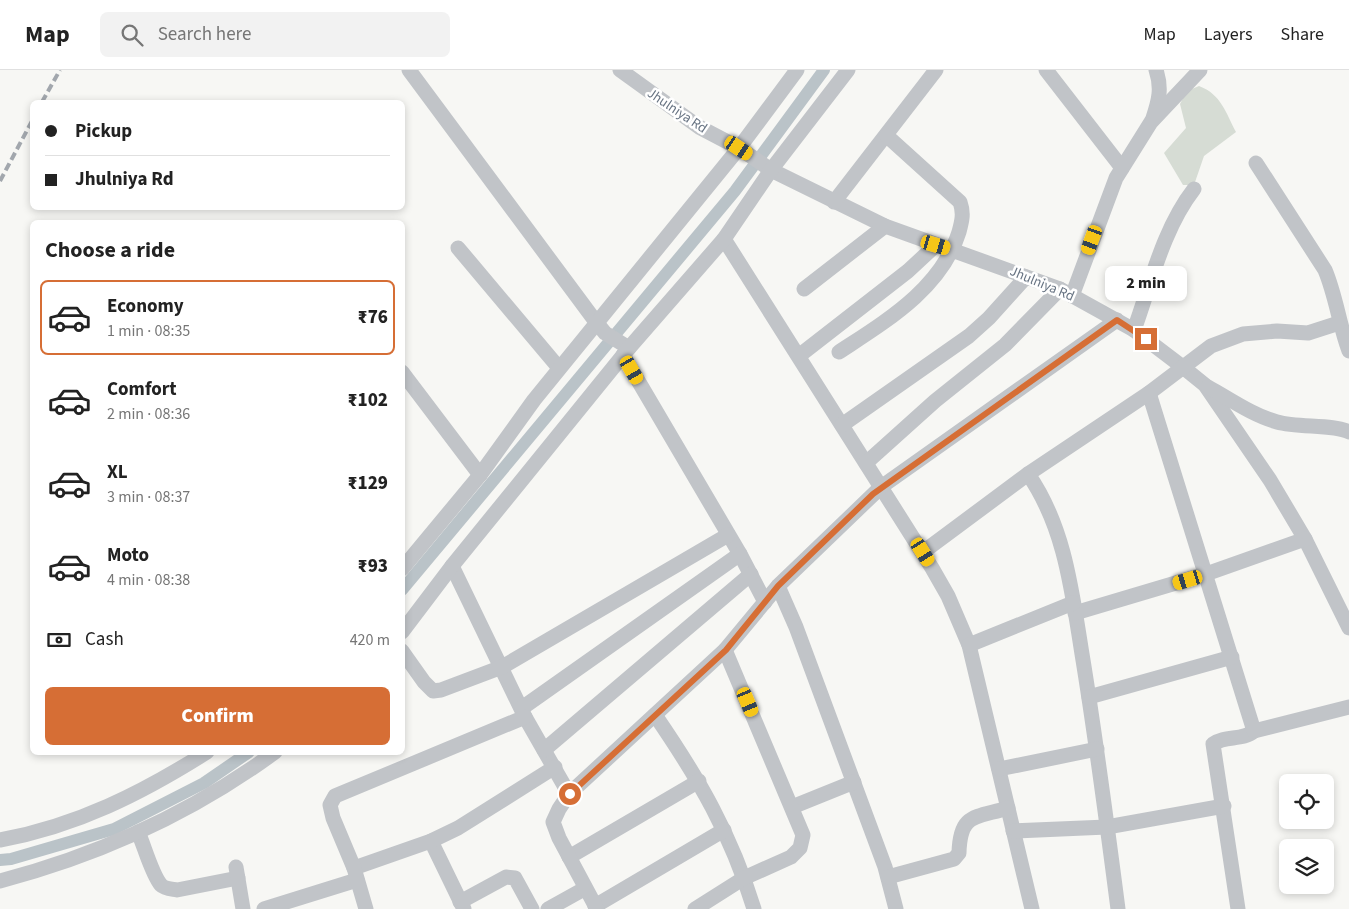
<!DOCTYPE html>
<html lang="en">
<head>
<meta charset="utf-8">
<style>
	:root { --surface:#fff; --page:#f2f2f2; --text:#222; --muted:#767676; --line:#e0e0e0; --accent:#d66e35 }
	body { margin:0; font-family:"Source Sans 3",sans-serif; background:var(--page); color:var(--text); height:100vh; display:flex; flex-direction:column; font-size:19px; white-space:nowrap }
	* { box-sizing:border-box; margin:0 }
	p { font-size:16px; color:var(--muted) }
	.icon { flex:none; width:28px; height:28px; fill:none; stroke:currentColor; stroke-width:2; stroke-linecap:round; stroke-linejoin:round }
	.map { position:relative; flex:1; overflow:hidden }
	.side { position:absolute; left:30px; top:150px; width:375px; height:535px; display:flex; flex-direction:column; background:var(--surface); border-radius:8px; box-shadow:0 2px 8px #0003 }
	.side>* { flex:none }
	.banner { position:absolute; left:30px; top:30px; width:375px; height:110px; border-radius:8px; box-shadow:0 2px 8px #0003; display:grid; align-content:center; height:110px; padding:0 15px; background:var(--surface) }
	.fabs { position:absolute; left:1279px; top:704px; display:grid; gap:10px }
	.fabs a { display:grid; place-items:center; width:55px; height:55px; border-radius:8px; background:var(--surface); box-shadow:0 2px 8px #0003; font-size:25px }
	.end { position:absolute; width:22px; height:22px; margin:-11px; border:6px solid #d66e35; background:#fff; box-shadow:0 0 0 2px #fff }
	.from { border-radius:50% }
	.bubble { position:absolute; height:35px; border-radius:8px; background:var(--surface); box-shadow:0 2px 8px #0003; font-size:16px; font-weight:800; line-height:35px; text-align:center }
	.car { position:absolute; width:15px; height:30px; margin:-15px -8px; border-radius:6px; box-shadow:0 0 4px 1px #0007; background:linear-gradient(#f5c518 24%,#345 0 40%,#f5c518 0 76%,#345 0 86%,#f5c518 0) }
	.banner b { display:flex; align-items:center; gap:18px; height:48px; font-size:19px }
	.banner b+b { border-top:1px solid var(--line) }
	.banner i { width:12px; height:12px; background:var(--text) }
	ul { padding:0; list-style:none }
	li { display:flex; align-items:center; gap:15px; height:75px; margin:0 10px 8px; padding:0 5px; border:2px solid transparent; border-radius:8px }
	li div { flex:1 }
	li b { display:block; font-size:19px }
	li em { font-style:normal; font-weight:800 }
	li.on { border-color:var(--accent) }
	li>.icon { width:45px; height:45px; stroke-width:1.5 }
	h2 { padding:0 15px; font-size:22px; line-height:60px }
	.pay { display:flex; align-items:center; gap:12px; height:55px; padding:0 15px; font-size:19px }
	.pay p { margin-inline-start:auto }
	.cta { display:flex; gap:10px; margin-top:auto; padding:10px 15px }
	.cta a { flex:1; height:58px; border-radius:8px; background:var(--accent); color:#fff; font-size:20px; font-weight:800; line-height:58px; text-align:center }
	header { display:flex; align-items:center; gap:30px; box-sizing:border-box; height:70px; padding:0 25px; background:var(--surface); border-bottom:1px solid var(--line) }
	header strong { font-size:24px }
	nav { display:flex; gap:28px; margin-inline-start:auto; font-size:18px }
	.search { width:350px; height:45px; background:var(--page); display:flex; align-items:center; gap:12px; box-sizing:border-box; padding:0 18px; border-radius:8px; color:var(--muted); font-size:19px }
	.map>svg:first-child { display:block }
</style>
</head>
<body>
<header>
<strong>Map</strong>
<div class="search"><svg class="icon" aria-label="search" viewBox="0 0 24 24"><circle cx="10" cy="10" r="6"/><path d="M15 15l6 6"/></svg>Search here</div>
<nav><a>Map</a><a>Layers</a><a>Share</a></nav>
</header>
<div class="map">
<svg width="1349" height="839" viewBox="0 0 1349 839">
	<rect width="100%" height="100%" fill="#f7f7f4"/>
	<path fill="#d6dcd4" d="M 1199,16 C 1221,24 1226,43 1236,62 L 1204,86 L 1194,115 L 1183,115 L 1164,83 L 1186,58 L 1180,34 L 1187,21 Z"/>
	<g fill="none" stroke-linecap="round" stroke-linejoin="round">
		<g stroke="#bac3c8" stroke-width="12">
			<polyline points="402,520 735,121 824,0"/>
			<polyline points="0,790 11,789 114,759 204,713 249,682"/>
		</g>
		<g stroke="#c1c4c8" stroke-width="15">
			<polyline points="409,0 596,252 605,263 629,278"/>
			<polyline points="620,0 699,57 739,78 771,100 885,156 1060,219 1134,260 1184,298 1205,315 1270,410 1305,469 1349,558"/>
			<polyline points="1046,0 1122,98"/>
			<path d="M 1153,48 C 1159,30 1162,18 1156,0"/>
			<path d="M 1256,93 L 1325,200 C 1336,226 1339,254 1349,281"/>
			<polyline points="834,132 936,0"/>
			<polyline points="724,169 932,498 948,526 969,575 1032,839"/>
			<polyline points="458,178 559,298"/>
			<polyline points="804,219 885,156"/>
			<polyline points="1072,226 1116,108 1151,52 1200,0"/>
			<path d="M 1134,260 C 1151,213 1163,159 1194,119"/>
			<path d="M 839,282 C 886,251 941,219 959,162 C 962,151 964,143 960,132 L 887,66"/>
			<polyline points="623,285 740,484 765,532"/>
			<polyline points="800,285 908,201 936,175"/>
			<polyline points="402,302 480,405"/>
			<path d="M 1208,317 C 1230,329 1252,345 1277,352 C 1298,358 1334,354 1349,362"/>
			<path d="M 1149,323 L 1254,661 C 1243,671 1225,665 1213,674 L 1238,839"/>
			<polyline points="842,355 969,266 989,248 1026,207"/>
			<polyline points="866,393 935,331 1005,275 1060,219"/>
			<path d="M 1028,404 C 1065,457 1072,522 1082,584 C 1096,669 1107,754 1118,839"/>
			<polyline points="923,482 1028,404 1149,323 1211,276 1243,264 1277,261 1308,263 1339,253"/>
			<polyline points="452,496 525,647 569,724"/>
			<polyline points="402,499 480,405 534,330 739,78 797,0"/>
			<polyline points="778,516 796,557 885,797 896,839"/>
			<polyline points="1075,543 1206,504 1305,469"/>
			<polyline points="402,562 452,496 629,278 724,169 771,100 848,0"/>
			<polyline points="969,575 1073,533"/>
			<polyline points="402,581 424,612 433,621 441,620 502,597 728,465"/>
			<polyline points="1089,627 1232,587"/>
			<polyline points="522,638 740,484"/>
			<path d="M 655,645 C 699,709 731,764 754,839"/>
			<polyline points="1254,661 1349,637"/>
			<polyline points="544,680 751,504"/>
			<polyline points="999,699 1097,679"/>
			<polyline points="792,737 854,712"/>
			<polyline points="1013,761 1107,757 1224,736"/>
			<path d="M 138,762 C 144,775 152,805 161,815 C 165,819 172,819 177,820 L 238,808"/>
			<path d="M 0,770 C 77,756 142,723 207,682"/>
			<polyline points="431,771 464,839"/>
			<polyline points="569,787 699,711"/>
			<polyline points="236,797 243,839"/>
			<polyline points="354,798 431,771 458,758 555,697"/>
			<path d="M 888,807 L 954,789 L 959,783 C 960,743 975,748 1008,738"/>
			<path d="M 0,811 C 99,785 192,743 275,682"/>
			<polyline points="460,832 506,807 515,808 532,839"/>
			<polyline points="595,836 724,760"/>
			<polyline points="264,839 357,810"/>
			<polyline points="366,839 354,798 333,748 330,735 335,726 525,647"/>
			<polyline points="548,839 584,819"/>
			<polyline points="597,839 559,768 553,752 559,739 569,724 725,580 778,516 881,417 1117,250"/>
			<polyline points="695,839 744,808 791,787 800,778 803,765 725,580"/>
		</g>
		<g stroke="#a2a7ad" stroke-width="4" stroke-dasharray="8 4" stroke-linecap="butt">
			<polyline points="42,32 60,0"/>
			<polyline points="0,111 32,51"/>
		</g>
	</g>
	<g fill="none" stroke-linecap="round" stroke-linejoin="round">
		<polyline stroke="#d66e35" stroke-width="6" points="570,724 726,580 778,516 873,424 1117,250 1146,269"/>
	</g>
	<g text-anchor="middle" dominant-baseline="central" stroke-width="5" stroke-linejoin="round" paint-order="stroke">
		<g font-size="14" fill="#687483" stroke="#fff">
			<text transform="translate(677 41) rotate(34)">Jhulniya Rd</text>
			<text transform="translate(1042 214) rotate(23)">Jhulniya Rd</text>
		</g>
	</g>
</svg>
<div class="fabs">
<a><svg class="icon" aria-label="locate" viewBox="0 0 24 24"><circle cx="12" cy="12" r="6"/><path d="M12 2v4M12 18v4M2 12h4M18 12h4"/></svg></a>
<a><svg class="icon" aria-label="layers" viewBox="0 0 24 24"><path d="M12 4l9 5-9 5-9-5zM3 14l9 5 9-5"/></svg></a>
</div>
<i class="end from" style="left:570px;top:724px"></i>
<i class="end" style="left:1146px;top:269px"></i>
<div class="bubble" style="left:1105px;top:196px;width:82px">2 min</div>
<i class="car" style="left:739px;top:78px;rotate:124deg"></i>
<i class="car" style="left:1092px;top:170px;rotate:200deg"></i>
<i class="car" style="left:936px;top:175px;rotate:106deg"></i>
<i class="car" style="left:632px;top:300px;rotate:150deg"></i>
<i class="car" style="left:923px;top:482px;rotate:148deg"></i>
<i class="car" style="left:1188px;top:510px;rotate:253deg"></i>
<i class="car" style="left:748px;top:632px;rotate:157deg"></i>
<div class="banner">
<b><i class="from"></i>Pickup</b>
<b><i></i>Jhulniya Rd</b>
</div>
<section class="side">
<h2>Choose a ride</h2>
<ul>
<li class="on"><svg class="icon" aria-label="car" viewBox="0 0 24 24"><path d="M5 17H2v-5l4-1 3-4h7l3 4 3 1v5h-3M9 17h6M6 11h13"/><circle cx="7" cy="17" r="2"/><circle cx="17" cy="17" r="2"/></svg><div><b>Economy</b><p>1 min · 08:35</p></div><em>₹76</em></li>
<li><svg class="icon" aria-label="car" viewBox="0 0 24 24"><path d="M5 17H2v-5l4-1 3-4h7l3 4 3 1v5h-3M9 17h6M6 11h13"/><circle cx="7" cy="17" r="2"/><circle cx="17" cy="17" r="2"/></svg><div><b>Comfort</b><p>2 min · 08:36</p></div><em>₹102</em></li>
<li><svg class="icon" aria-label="car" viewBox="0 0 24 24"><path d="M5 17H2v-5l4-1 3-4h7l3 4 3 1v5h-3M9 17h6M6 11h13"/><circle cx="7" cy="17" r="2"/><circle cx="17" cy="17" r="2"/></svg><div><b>XL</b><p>3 min · 08:37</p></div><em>₹129</em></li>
<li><svg class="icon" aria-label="car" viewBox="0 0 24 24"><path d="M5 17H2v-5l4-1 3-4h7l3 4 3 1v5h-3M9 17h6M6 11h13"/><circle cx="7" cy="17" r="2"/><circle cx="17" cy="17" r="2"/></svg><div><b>Moto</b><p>4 min · 08:38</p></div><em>₹93</em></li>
</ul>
<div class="pay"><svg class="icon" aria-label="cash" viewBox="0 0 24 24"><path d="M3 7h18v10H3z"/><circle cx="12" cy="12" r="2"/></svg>Cash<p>420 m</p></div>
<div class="cta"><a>Confirm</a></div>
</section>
</div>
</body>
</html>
